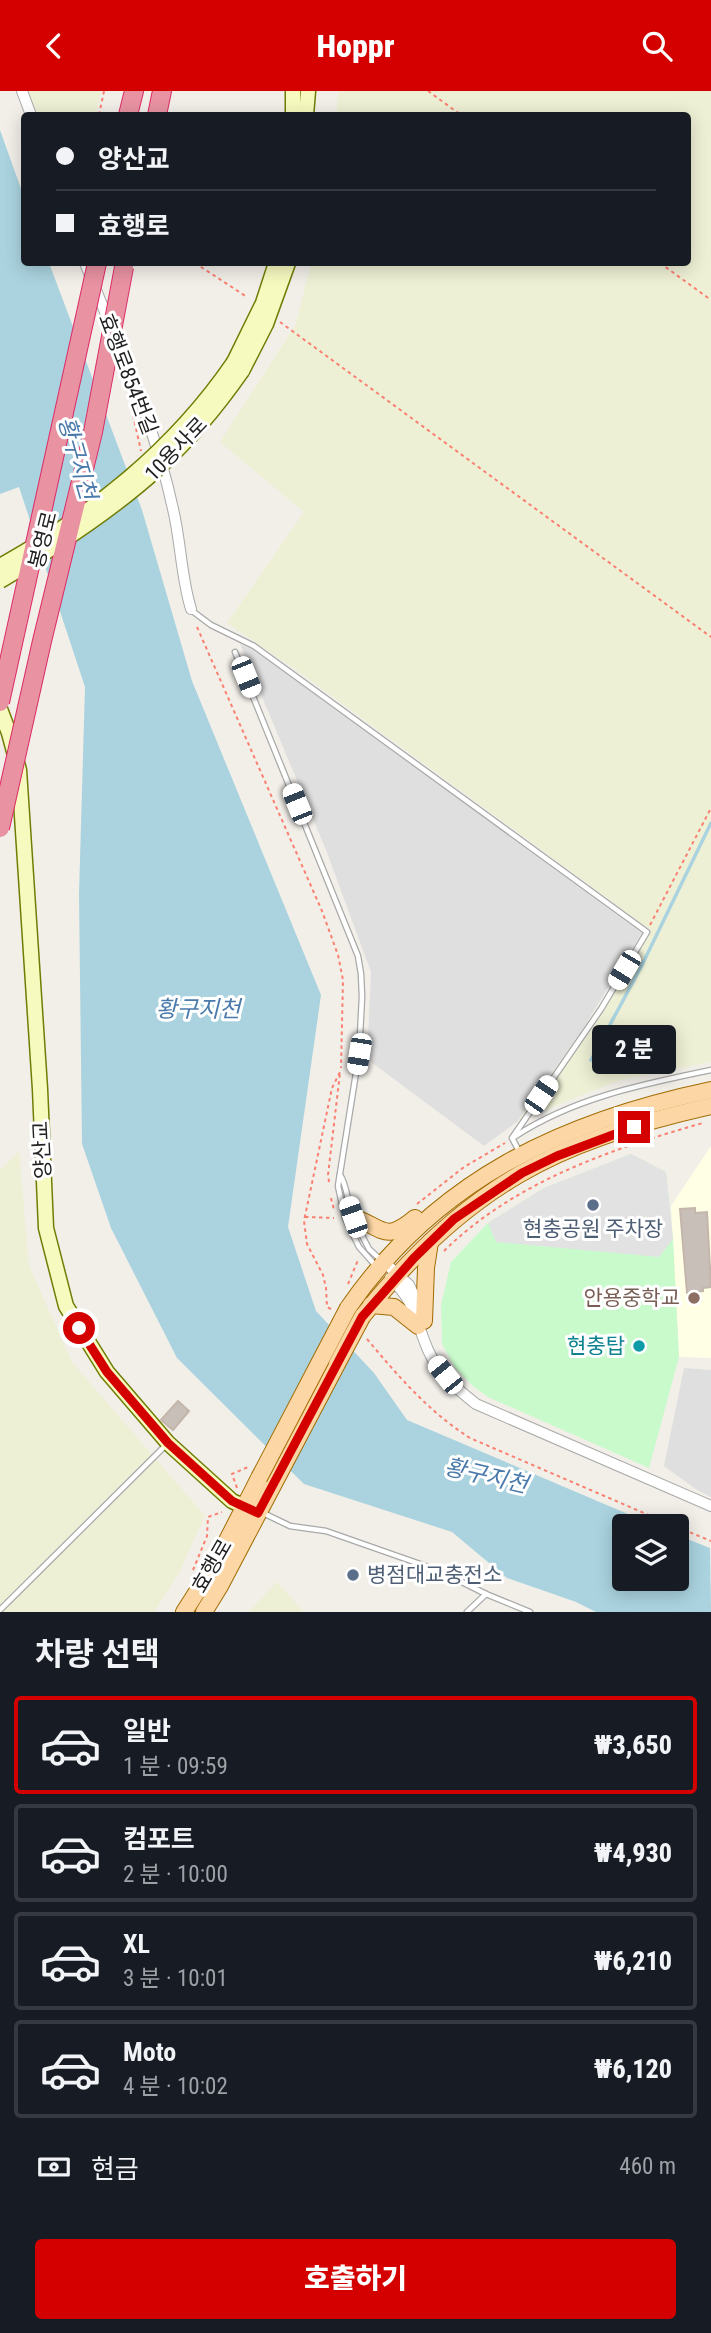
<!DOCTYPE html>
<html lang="ko">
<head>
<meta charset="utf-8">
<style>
	:root { --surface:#171b24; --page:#242831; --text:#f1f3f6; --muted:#9ea1a6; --line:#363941; --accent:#d40000 }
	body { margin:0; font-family:"Roboto Condensed","Noto Sans KR",sans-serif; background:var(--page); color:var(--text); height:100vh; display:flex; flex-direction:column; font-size:26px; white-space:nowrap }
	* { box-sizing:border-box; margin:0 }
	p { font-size:23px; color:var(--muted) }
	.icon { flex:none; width:38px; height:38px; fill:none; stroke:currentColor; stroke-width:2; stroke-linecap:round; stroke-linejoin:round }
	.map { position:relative; height:1521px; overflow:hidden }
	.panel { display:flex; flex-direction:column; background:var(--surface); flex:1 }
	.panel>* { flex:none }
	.hud { position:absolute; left:21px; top:21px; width:670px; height:154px; border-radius:7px; box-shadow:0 4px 18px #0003; display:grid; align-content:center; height:154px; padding:0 35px; background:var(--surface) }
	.fabs { position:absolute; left:612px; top:1423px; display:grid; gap:14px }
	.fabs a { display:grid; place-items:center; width:77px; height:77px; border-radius:7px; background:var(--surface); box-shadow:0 4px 18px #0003; font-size:35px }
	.end { position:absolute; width:32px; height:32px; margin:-16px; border:9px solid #d40000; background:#fff; box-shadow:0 0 0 4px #fff }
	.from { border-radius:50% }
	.bubble { position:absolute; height:49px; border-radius:7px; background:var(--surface); box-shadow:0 4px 18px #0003; font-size:23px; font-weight:800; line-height:49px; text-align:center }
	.car { position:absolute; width:21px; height:42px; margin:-21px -10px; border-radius:9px; box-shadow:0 0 5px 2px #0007; background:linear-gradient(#fff 24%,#345 0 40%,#fff 0 76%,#345 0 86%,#fff 0) }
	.hud b { display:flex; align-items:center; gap:24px; height:66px; font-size:26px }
	.hud b+b { border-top:2px solid var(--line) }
	.hud i { width:18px; height:18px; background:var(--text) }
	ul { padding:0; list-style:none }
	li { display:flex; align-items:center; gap:21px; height:98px; margin:0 14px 10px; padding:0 21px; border:4px solid var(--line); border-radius:7px }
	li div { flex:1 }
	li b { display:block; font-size:26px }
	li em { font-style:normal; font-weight:800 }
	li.current { border-color:var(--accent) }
	li>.icon { width:63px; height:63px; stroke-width:1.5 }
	h2 { padding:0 35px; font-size:32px; line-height:84px }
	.pay { display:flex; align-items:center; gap:18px; height:77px; padding:0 35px; font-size:26px }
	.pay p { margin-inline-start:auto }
	.action { display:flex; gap:14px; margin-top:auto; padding:14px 35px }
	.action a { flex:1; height:80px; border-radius:7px; background:var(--accent); color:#fff; font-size:28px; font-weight:800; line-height:80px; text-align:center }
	header { display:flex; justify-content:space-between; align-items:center; height:91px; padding:0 35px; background:var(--accent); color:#fff; font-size:32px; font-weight:800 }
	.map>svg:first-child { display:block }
</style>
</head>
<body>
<header><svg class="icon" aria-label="back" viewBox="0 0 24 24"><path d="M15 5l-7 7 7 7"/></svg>Hoppr<svg class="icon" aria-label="search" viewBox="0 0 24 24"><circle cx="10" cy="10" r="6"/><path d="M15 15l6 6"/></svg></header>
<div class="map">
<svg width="711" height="1521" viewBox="0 0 711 1521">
	<rect width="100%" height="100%" fill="#f2efe9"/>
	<g fill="#e0dfdf">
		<polygon points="240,553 254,559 642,842 572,955 518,1030 484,1055 367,968 371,881 326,759"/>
		<polygon points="684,1277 711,1279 711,1406 697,1399 664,1375"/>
	</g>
	<polygon fill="#ffffe5" points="711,1055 711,1267 679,1266 671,1115"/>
	<g fill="#eef0d5">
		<polygon points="22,0 101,0 96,24 31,24"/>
		<polygon points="339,0 711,0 711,971 617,990 518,1030 652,840 299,581 227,532 304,421 220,351 296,233 311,172 688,172 688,24 336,24"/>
		<polygon points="19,1060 29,1175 72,1271 205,1425 179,1482 154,1521 0,1521 0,1079"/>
		<polygon points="277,1491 304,1521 248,1521"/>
	</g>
	<polygon fill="#c8facc" points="631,1063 666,1081 673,1148 679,1266 649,1377 488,1306 474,1296 455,1277 442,1253 441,1214 451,1171 488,1132 544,1097"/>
	<polygon fill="#e2e2e2" points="631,1063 666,1081 673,1148 659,1166 496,1151 488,1132 544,1097"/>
	<polygon fill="#aad3df" points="0,39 24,106 24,172 49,172 142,419 192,590 321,904 288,1136 316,1220 374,1282 407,1329 656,1435 625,1435 625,1488 677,1488 677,1444 710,1457 711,1521 596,1521 576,1511 507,1487 452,1441 304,1393 177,1267 111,1137 82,1053 79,803 85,596 19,396 0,403"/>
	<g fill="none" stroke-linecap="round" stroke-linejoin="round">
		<polyline stroke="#aad3df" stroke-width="3.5" points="591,969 641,876 711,732"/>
	</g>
	<g fill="#c7bfb8" stroke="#c4b6ab" stroke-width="2">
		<polygon points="695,1117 695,1122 707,1121 711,1196 703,1197 703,1200 687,1202 680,1118"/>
		<polygon points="178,1310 189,1320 173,1339 161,1329"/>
	</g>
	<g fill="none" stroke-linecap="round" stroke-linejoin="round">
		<defs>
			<g id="lane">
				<polyline points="191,519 211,534 254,555 647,841 601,918 512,1047 519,1060"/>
				<polyline points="235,561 358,865 361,883 362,906 359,963 338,1095 345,1127 359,1156 375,1174"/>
				<path d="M 514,1046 C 573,1007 643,993 711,979"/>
				<path d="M 340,1084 C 346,1091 348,1112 352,1123"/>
				<polyline points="355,1131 369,1158 381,1169"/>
				<polyline points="263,1422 290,1435 326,1440 440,1480 486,1503 530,1521"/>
				<polyline points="0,1519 167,1353"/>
				<polyline points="467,1521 486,1503"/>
			</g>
			<g id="street">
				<polyline points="22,0 31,24"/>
				<path d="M 85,172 C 117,252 155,333 173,418 C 181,451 181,486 191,518"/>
				<polyline points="383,1170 409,1194 421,1219"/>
				<path d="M 390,1187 C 416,1211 415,1229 428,1259 C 438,1282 457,1298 476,1313 L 711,1415"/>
			</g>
			<g id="secondary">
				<polyline points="293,24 293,0"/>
				<polyline points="306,24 308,0"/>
				<polyline points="234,271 263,212 276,172"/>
				<polyline points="242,280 266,233 288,172"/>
				<polyline points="0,618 9,642 19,679 40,998 46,1137 66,1215 107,1281 168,1352 232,1410 254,1420"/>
			</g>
			<g id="primary">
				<path d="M 353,1126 C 383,1136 384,1153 415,1127"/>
				<polyline points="371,1214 394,1216 418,1235"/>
				<path d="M 348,1217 C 436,1089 563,1030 711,999"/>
				<path d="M 362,1226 C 406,1170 458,1119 520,1083 C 576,1050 648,1029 711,1015"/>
				<polyline points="424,1230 426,1177 430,1151"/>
				<polyline points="184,1521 216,1471 259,1387"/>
				<polyline points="204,1521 220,1495 337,1273"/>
			</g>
			<g id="highway">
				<polyline points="128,24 134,0"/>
				<polyline points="157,24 162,0"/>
			</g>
		</defs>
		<use href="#lane" stroke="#a9a9a9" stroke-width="7"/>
		<use href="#street" stroke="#a9a9a9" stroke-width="12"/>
		<use href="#secondary" stroke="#707d05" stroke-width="17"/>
		<use href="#primary" stroke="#a06b00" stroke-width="18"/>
		<use href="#highway" stroke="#dc2a67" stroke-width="20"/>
		<g stroke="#fa8072" stroke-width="2" stroke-dasharray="3.5 3.5" stroke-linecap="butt">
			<polyline points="428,0 461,24"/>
			<polyline points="99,24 104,0"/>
			<polyline points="195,172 247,206"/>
			<polyline points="660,172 711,209"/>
			<polyline points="280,231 711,546"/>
			<polyline points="133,324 141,360"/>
			<polyline points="197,536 322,820 338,864 343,889 341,977"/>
			<polyline points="650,834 711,717"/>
			<polyline points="329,1091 328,1084 340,982"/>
			<polyline points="331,1107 334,1119"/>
			<polyline points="417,1113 464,1076 505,1052"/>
			<polyline points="305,1126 334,1127"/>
			<path d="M 444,1160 C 514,1091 611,1058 703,1032"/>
			<polyline points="348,1193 358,1169"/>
			<polyline points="331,1218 327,1216 326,1197 323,1184 307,1153 304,1130 332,997 341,979"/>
			<path d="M 367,1248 C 398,1285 429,1321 470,1347 L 674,1435"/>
			<polyline points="237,1397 232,1383 248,1376"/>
			<polyline points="677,1436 711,1450"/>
			<polyline points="193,1479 207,1445 208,1426 222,1421"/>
		</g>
		<use href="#lane" stroke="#fff" stroke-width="4.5"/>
		<use href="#street" stroke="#fff" stroke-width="10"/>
		<use href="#secondary" stroke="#f7fabf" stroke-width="14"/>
		<use href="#primary" stroke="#fcd6a4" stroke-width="16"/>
		<use href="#highway" stroke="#e892a2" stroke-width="18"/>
		<defs>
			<g id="secondary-bridge">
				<path d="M 0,475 C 93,423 174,359 234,271"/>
				<path d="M 0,490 C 19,479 37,467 55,455 C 135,403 187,359 242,280"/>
			</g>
			<g id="primary-bridge">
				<polyline points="337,1273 362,1226"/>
				<polyline points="259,1387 348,1217"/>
			</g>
			<g id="highway-bridge">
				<polyline points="0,611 97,172"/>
				<polyline points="0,737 42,550 93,341 124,176"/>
			</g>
		</defs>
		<use href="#secondary-bridge" stroke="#707d05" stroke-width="17" stroke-linecap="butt"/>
		<use href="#primary-bridge" stroke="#a06b00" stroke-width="18" stroke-linecap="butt"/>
		<use href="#highway-bridge" stroke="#dc2a67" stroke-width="20" stroke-linecap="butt"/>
		<use href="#secondary-bridge" stroke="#f7fabf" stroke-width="14"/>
		<use href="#primary-bridge" stroke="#fcd6a4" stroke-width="16"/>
		<use href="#highway-bridge" stroke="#e892a2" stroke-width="18"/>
	</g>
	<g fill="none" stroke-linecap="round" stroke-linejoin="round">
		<polyline stroke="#d40000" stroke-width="9" points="79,1237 107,1281 168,1352 232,1410 258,1422 362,1226 414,1167 454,1128 522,1082 557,1065 634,1036"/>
	</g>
	<g fill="#5c6f8a" stroke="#fff" stroke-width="2.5">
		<circle cx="593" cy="1114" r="7"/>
		<circle cx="353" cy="1484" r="7"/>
	</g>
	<circle fill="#8d6e63" stroke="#fff" stroke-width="2.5" cx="694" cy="1207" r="7"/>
	<circle fill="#0f9aa8" stroke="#fff" stroke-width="2.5" cx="639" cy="1255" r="7"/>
	<g text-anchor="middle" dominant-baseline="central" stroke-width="6" stroke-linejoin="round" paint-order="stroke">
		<g font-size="21" fill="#222" stroke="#fff">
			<text transform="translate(128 283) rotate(69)">효행로854번길</text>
			<text transform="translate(176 358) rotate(-46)">10용사로</text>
			<text transform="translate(43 449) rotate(-76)">봉영로</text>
			<text transform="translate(42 1059) rotate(-93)">양산교</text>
			<text transform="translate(212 1475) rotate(-60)">효행로</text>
		</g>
		<g font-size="21" fill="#4e5e75" stroke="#fff">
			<text x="593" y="1138">현충공원 주차장</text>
			<text x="367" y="1484" text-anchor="start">병점대교충전소</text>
		</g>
		<g font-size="21" fill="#785e54" stroke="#fff" text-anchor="end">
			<text x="680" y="1207">안용중학교</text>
		</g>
		<g font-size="21" fill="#0d838f" stroke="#fff" text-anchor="end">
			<text x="625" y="1255">현충탑</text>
		</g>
		<g font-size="23" font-style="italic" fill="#4a7aab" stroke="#fff">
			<text transform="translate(77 367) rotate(74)">황구지천</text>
			<text x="198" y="918">황구지천</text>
			<text transform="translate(486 1385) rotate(13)">황구지천</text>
		</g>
	</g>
</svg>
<div class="fabs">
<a><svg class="icon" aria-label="layers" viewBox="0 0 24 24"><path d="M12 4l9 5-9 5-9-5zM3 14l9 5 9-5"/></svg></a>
</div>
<i class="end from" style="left:79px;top:1237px"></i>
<i class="end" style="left:634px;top:1036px"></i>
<div class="bubble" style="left:592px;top:934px;width:84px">2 분</div>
<i class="car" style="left:246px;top:586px;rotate:158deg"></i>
<i class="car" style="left:297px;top:713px;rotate:338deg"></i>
<i class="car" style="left:624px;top:879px;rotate:211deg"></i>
<i class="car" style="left:359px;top:963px;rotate:189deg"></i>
<i class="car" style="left:541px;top:1004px;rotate:34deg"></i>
<i class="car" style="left:353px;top:1126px;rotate:341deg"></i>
<i class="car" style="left:445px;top:1284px;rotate:321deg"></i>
<div class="hud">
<b><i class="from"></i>양산교</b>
<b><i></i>효행로</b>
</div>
</div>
<section class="panel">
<h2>차량 선택</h2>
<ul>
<li class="current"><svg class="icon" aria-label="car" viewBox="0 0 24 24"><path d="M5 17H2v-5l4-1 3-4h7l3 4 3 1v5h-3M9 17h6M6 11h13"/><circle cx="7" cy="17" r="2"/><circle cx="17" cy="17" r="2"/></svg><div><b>일반</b><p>1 분 · 09:59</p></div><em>₩3,650</em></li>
<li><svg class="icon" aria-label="car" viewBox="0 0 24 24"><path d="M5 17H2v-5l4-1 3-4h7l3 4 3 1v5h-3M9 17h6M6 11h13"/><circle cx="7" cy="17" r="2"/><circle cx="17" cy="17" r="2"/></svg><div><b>컴포트</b><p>2 분 · 10:00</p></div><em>₩4,930</em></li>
<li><svg class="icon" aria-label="car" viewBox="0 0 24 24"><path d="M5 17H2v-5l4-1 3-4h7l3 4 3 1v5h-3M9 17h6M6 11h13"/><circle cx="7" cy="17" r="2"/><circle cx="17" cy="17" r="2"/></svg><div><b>XL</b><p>3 분 · 10:01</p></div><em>₩6,210</em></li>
<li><svg class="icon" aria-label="car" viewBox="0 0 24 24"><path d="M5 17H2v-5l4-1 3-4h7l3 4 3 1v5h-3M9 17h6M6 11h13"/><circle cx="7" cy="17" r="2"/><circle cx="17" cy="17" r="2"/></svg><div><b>Moto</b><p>4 분 · 10:02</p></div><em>₩6,120</em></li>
</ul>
<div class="pay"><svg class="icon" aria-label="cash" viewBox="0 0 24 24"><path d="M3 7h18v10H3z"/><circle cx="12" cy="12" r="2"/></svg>현금<p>460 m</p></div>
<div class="action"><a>호출하기</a></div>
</section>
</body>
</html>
